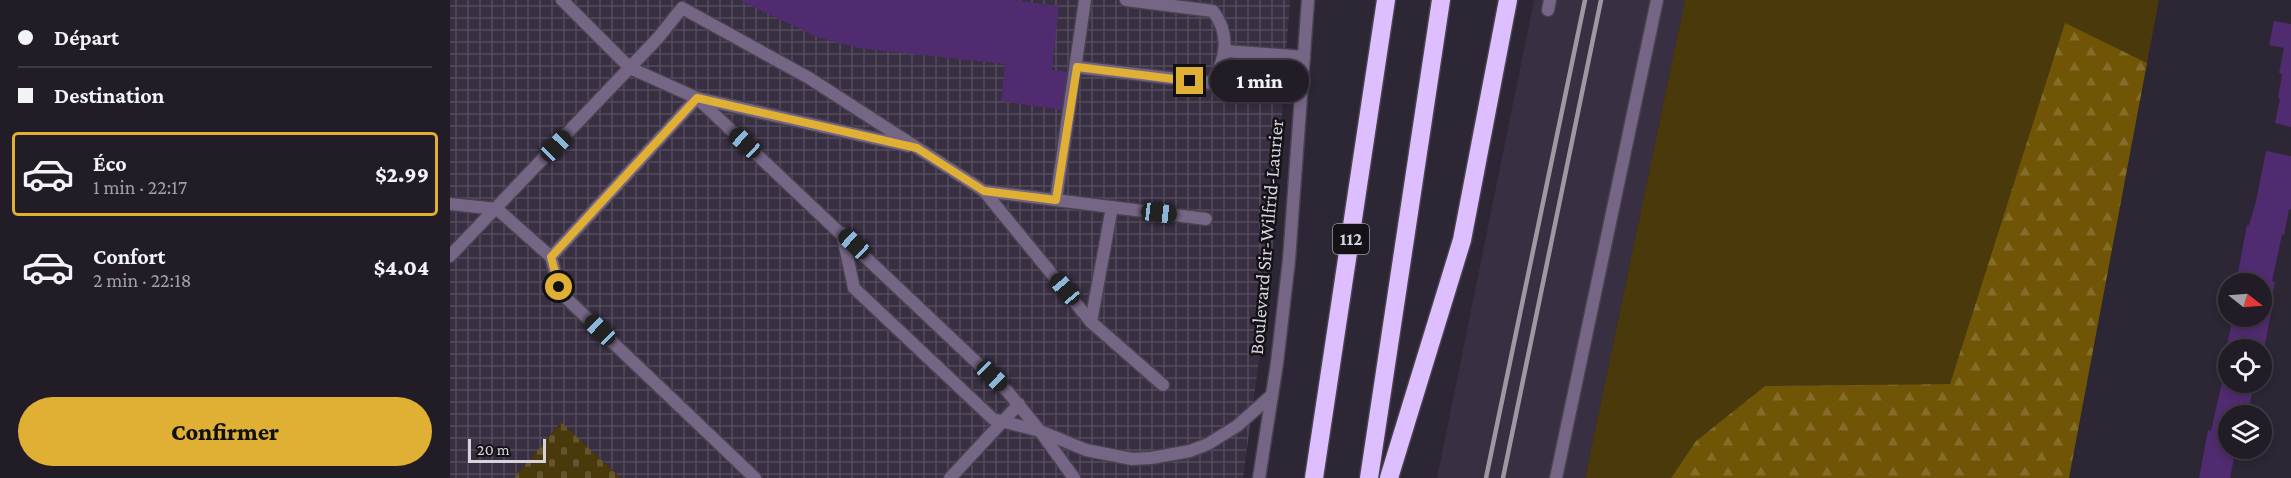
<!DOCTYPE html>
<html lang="fr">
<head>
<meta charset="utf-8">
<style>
	:root { --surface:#221c27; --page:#2a252f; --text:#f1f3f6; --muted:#a2a1a7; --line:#3f3a44; --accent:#dfb034 }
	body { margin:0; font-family:"Crimson Pro",serif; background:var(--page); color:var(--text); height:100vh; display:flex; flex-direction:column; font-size:22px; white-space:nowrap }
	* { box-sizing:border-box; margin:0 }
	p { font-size:20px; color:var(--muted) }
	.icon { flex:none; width:33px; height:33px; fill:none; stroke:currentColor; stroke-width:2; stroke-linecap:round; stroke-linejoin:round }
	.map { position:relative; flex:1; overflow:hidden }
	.sheet { display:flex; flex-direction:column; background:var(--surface); width:450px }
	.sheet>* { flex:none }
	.hud { display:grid; align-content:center; height:132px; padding:0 18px; background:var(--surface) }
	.needle { width:39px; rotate:107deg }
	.tools { position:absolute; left:1768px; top:273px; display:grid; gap:12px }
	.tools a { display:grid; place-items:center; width:54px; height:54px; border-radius:50%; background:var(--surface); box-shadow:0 3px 9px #0003,0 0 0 2px var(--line); font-size:30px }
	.scale { position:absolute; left:18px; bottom:15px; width:78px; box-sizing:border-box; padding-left:6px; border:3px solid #d7d3dc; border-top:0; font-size:16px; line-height:21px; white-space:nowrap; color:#d7d3dc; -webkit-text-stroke:4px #141117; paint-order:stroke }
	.end { position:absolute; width:27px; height:27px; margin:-14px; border:8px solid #dfb034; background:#111; box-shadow:0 0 0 3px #111 }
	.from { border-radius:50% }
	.bubble { position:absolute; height:42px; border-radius:21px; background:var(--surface); box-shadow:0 3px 9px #0003,0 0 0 2px var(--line); font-size:20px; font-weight:800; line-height:42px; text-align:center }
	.car { position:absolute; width:18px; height:36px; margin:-18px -9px; border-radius:8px; box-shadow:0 0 4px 2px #0007; background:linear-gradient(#222 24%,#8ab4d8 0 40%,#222 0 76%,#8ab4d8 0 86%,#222 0) }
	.hud b { display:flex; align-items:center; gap:21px; height:57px; font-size:22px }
	.hud b+b { border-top:2px solid var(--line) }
	.hud i { width:15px; height:15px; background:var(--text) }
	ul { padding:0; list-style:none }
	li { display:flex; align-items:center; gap:18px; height:84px; margin:0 12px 9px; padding:0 6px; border:3px solid transparent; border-radius:6px }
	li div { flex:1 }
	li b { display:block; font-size:22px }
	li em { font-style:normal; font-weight:800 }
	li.selected { border-color:var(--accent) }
	li>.icon { width:54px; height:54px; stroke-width:1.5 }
	.action { display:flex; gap:12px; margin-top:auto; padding:12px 18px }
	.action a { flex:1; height:69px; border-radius:36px; background:var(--accent); color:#111; font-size:24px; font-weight:800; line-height:69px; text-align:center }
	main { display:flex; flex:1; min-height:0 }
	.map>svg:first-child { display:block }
</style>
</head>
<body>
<main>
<section class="sheet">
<div class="hud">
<b><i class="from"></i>Départ</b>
<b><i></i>Destination</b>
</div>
<ul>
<li class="selected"><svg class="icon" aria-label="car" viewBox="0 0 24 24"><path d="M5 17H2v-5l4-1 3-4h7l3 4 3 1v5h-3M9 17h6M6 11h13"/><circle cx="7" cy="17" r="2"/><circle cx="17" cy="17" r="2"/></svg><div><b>Éco</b><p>1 min · 22:17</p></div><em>$2.99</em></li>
<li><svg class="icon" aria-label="car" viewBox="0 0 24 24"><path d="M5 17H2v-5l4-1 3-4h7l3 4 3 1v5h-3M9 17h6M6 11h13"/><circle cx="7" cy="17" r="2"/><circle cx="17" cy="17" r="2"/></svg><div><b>Confort</b><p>2 min · 22:18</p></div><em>$4.04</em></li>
</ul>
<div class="action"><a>Confirmer</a></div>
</section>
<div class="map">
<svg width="1841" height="478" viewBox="0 0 1841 478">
	<defs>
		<pattern id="industrial-grid" width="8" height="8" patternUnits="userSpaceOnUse" patternTransform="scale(1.5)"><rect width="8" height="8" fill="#382f42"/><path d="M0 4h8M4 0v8" fill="none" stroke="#544c5d"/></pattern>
		<pattern id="forest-firs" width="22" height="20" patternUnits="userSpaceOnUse" patternTransform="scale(1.5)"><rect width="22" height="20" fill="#6f5505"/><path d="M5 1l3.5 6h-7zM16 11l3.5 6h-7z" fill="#836d29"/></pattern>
		<pattern id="cemetery-stones" width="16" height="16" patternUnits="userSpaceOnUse" patternTransform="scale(1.5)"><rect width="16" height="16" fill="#4a390b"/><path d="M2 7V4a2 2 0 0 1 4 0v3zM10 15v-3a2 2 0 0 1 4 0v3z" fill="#63552e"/></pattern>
	</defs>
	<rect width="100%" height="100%" fill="#2d2634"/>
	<polygon fill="#382f42" points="1084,0 1235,0 1135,478 987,478"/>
	<polygon fill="url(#industrial-grid)" points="0,0 840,0 821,271 793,478 171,478 111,422 64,478 0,478"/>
	<polygon fill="#4a390b" points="1235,0 1709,0 1697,63 1615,24 1500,384 1315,386 1246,441 1221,478 1135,478"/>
	<polygon fill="url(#forest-firs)" points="1615,23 1697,63 1619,478 1221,478 1246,441 1315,386 1500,384"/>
	<polygon fill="url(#cemetery-stones)" points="111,422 171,478 64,478"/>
	<g fill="#502b6f">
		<polygon points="289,0 563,0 609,6 602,70 618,72 612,110 551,101 555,64 408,48 367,37"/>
		<polygon points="1824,21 1841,24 1841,127 1825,123 1830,99 1828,98 1832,74 1829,73 1834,48 1819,45"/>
		<polygon points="1816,151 1841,156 1841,209 1839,210 1834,235 1832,235 1822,281 1825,282 1820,307 1822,307 1814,350 1779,350 1779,355 1775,354 1783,316 1812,316 1812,284 1788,284 1789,277 1787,277 1797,225 1799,225 1806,201"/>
		<polygon points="1772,382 1803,388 1798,413 1795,413 1795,416 1779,416 1779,448 1786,448 1780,478 1749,478 1758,430 1761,431"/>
	</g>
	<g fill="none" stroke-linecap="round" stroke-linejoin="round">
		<defs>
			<g id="service">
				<polyline points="112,0 180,68 247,98 458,146"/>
				<polyline points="1098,10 1100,0"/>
				<polyline points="776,51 854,57"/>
				<path d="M 626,67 L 762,83 C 776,59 781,35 763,11 L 676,0"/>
				<polyline points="247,98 558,392 590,431 624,478"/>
				<polyline points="247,98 101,257 109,287 115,297 305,478"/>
				<polyline points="534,191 641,322 662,207"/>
				<polyline points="606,200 635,0"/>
				<polyline points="0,204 47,209 101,257"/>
				<polyline points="392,233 404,288 543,419 590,431 636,450 682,459 701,458 740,451 758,444 787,426 822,395"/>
				<polyline points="0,256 208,38 232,8 359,78 534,191 756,219"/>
				<polyline points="641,322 713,385"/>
				<polyline points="500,478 569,404"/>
				<polyline points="1106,478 1207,0"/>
			</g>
			<polyline id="tertiary" points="809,478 827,363 839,260 858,0"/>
			<g id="motorway">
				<polyline points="864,478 936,0"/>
				<polyline points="919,478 991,0"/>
				<polyline points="939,478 1012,240 1058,0"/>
			</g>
		</defs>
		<use href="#service" stroke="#48424f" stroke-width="15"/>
		<use href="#tertiary" stroke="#48424f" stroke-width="15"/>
		<use href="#motorway" stroke="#48424f" stroke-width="21"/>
		<use href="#service" stroke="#766686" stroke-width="12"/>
		<use href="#tertiary" stroke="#766686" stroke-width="12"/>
		<use href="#motorway" stroke="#ddbefe" stroke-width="18"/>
		<g stroke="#9d98a2" stroke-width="4.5">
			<polyline points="1036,478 1135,0"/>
			<polyline points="1053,478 1151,0"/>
		</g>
	</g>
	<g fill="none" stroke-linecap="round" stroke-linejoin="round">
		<polyline stroke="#dfb034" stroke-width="8" points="109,287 101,257 247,98 467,148 534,191 606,200 627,67 740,81"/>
	</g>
	<g text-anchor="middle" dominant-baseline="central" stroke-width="5" stroke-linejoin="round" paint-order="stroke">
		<rect fill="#141117" stroke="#9c99a1" stroke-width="1.5" x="883" y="224" width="36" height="30" rx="4.5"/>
		<g font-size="18" font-weight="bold" fill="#d7d3dc">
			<text x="901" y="239">112</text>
		</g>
		<g font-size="20" fill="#d7d3dc" stroke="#141117">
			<text transform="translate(816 237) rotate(-85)">Boulevard Sir-Wilfrid-Laurier</text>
		</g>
	</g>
</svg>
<div class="tools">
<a><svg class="needle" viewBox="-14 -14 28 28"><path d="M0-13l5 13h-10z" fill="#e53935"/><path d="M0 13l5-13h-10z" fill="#a2a1a7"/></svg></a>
<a><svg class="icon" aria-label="locate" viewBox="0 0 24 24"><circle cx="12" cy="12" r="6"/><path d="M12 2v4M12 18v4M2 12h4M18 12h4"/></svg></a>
<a><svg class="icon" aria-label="layers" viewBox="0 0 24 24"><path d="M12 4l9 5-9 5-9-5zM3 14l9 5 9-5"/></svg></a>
</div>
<div class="scale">20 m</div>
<i class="end from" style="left:109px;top:287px"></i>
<i class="end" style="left:740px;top:81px"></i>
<div class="bubble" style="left:760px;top:60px;width:99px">1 min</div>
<i class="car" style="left:295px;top:143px;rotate:313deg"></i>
<i class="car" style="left:106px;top:146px;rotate:44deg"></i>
<i class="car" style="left:709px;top:213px;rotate:97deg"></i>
<i class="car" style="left:404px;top:244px;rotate:313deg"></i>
<i class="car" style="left:615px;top:289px;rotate:320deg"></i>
<i class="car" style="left:150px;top:330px;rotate:314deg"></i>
<i class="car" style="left:542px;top:376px;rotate:134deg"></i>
</div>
</main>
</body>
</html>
